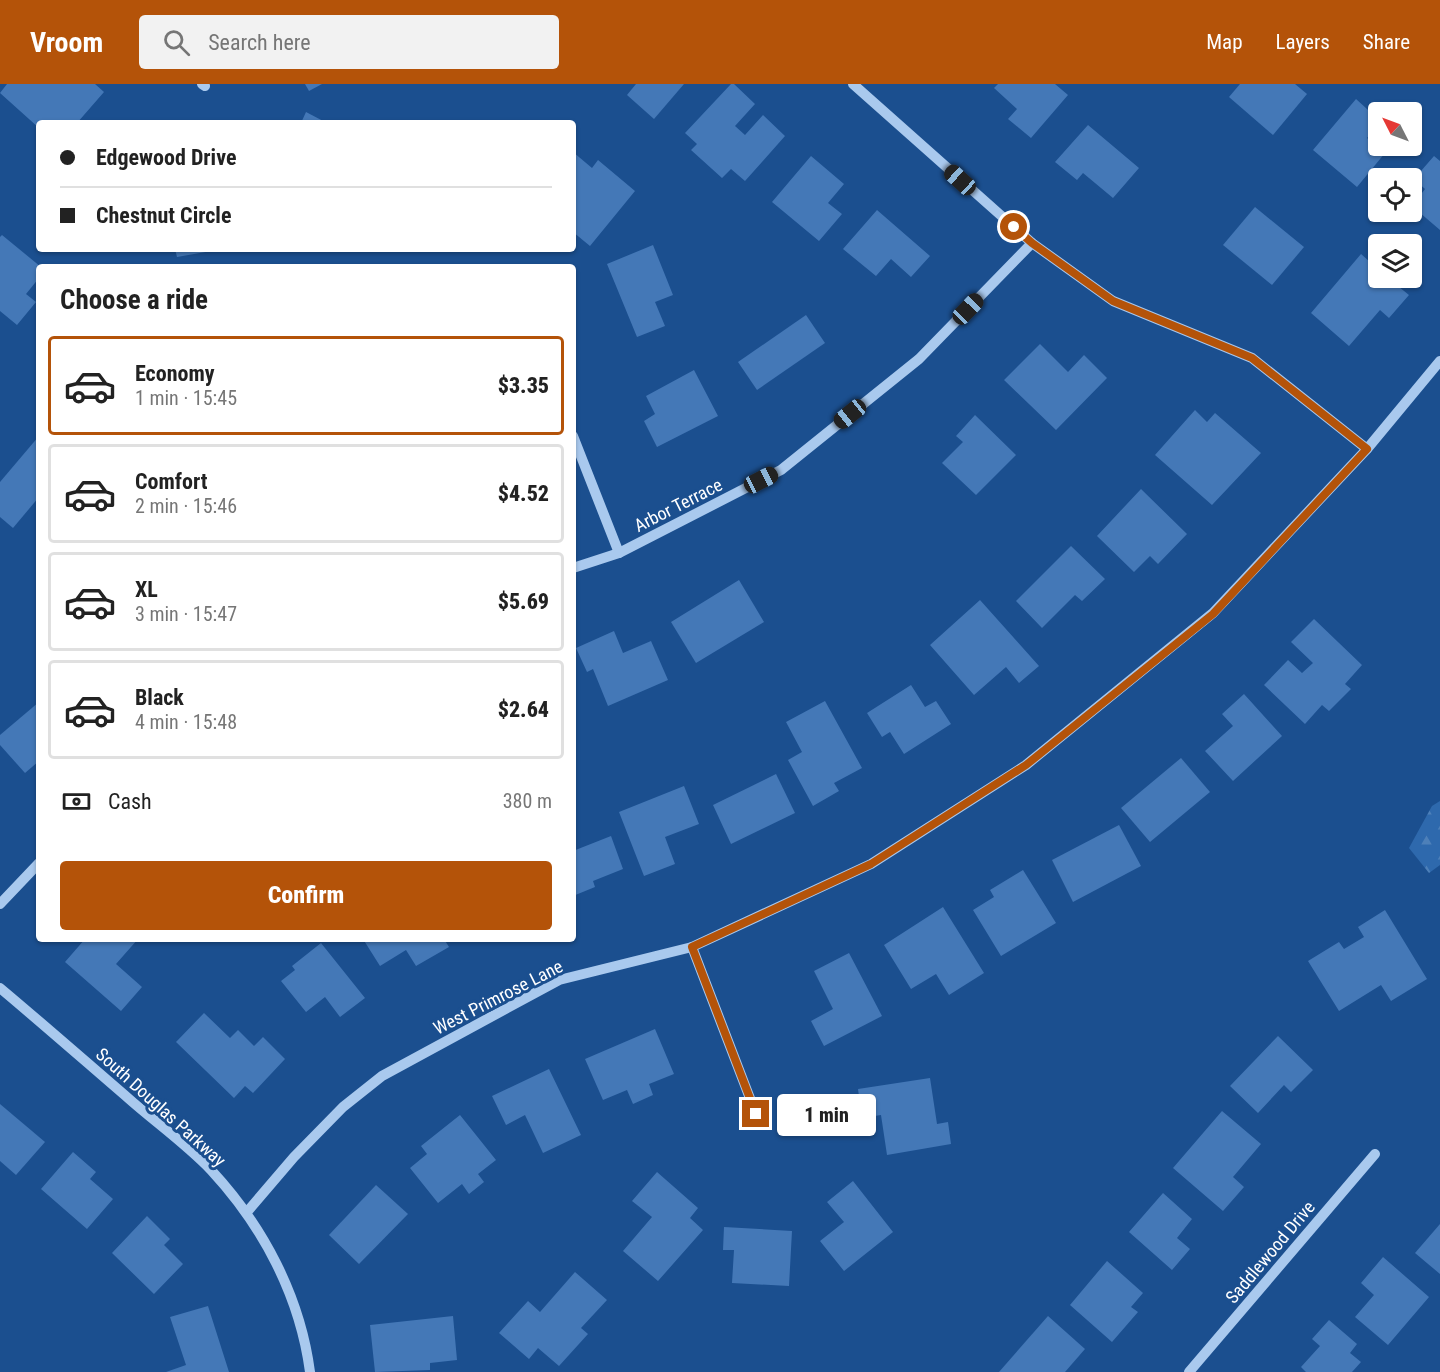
<!DOCTYPE html>
<html lang="en">
<head>
<meta charset="utf-8">
<style>
	:root { --surface:#fff; --page:#f2f2f2; --text:#222; --muted:#767676; --line:#e0e0e0; --accent:#b45309 }
	body { margin:0; font-family:"Roboto Condensed",sans-serif; background:var(--page); color:var(--text); height:100vh; display:flex; flex-direction:column; font-size:22px; white-space:nowrap }
	* { box-sizing:border-box; margin:0 }
	p { font-size:20px; color:var(--muted) }
	.icon { flex:none; width:33px; height:33px; fill:none; stroke:currentColor; stroke-width:2; stroke-linecap:round; stroke-linejoin:round }
	.map { position:relative; flex:1; overflow:hidden }
	.side { position:absolute; left:36px; top:180px; width:540px; height:678px; display:flex; flex-direction:column; background:var(--surface); border-radius:6px; box-shadow:0 2px 4px #0004 }
	.side>* { flex:none }
	.guide { position:absolute; left:36px; top:36px; width:540px; height:132px; border-radius:6px; box-shadow:0 2px 4px #0004; display:grid; align-content:center; height:132px; padding:0 24px; background:var(--surface) }
	.needle { width:39px; rotate:312deg }
	.fabs { position:absolute; left:1368px; top:18px; display:grid; gap:12px }
	.fabs a { display:grid; place-items:center; width:54px; height:54px; border-radius:6px; background:var(--surface); box-shadow:0 2px 4px #0004; font-size:30px }
	.end { position:absolute; width:27px; height:27px; margin:-14px; border:8px solid #b45309; background:#fff; box-shadow:0 0 0 3px #fff }
	.from { border-radius:50% }
	.bubble { position:absolute; height:42px; border-radius:6px; background:var(--surface); box-shadow:0 2px 4px #0004; font-size:20px; font-weight:800; line-height:42px; text-align:center }
	.car { position:absolute; width:18px; height:36px; margin:-18px -9px; border-radius:8px; box-shadow:0 0 4px 2px #0007; background:linear-gradient(#222 24%,#8ab4d8 0 40%,#222 0 76%,#8ab4d8 0 86%,#222 0) }
	.guide b { display:flex; align-items:center; gap:21px; height:57px; font-size:22px }
	.guide b+b { border-top:2px solid var(--line) }
	.guide i { width:15px; height:15px; background:var(--text) }
	ul { padding:0; list-style:none }
	li { display:flex; align-items:center; gap:18px; height:99px; margin:0 12px 9px; padding:0 12px; border:3px solid var(--line); border-radius:6px }
	li div { flex:1 }
	li b { display:block; font-size:22px }
	li em { font-style:normal; font-weight:800 }
	li.on { border-color:var(--accent) }
	li>.icon { width:54px; height:54px; stroke-width:1.5 }
	h2 { padding:0 24px; font-size:27px; line-height:72px }
	.pay { display:flex; align-items:center; gap:15px; height:66px; padding:0 24px; font-size:22px }
	.pay p { margin-inline-start:auto }
	.action { display:flex; gap:12px; margin-top:auto; padding:12px 24px }
	.action a { flex:1; height:69px; border-radius:6px; background:var(--accent); color:#fff; font-size:24px; font-weight:800; line-height:69px; text-align:center }
	header { display:flex; align-items:center; gap:36px; box-sizing:border-box; height:84px; padding:0 30px; background:var(--accent); color:#fff }
	header strong { font-size:28px }
	nav { display:flex; gap:33px; margin-inline-start:auto; font-size:21px }
	.search { width:420px; height:54px; background:var(--page); display:flex; align-items:center; gap:15px; box-sizing:border-box; padding:0 21px; border-radius:6px; color:var(--muted); font-size:22px }
	.map>svg:first-child { display:block }
</style>
</head>
<body>
<header>
<strong>Vroom</strong>
<div class="search"><svg class="icon" aria-label="search" viewBox="0 0 24 24"><circle cx="10" cy="10" r="6"/><path d="M15 15l6 6"/></svg>Search here</div>
<nav><a>Map</a><a>Layers</a><a>Share</a></nav>
</header>
<div class="map">
<svg width="1440" height="1288" viewBox="0 0 1440 1288">
	<defs>
		<pattern id="forest-firs" width="22" height="20" patternUnits="userSpaceOnUse" patternTransform="scale(1.5)"><rect width="22" height="20" fill="#2e69ad"/><path d="M5 1l3.5 6h-7zM16 11l3.5 6h-7z" fill="#4d80b9"/></pattern>
	</defs>
	<rect width="100%" height="100%" fill="#1b4f8f"/>
	<polygon fill="url(#forest-firs)" points="1440,717 1440,781 1429,789 1409,764 1432,722"/>
	<g fill="#4478b7">
		<polygon points="7,0 95,0 104,8 77,39 39,39 39,44 0,9"/>
		<polygon points="305,0 322,0 309,7"/>
		<polygon points="636,0 684,0 654,35 627,11"/>
		<polygon points="731,0 734,0 755,20 735,42 745,51 763,31 785,52 745,97 731,85 722,94 691,66 697,60 685,49"/>
		<polygon points="998,0 1055,0 1068,11 1031,54 1008,35 1017,25 994,4"/>
		<polygon points="1240,0 1295,0 1307,10 1273,51 1229,13"/>
		<polygon points="1356,15 1378,35 1378,40 1367,54 1385,69 1357,103 1313,66"/>
		<polygon points="306,28 327,39 301,39"/>
		<polygon points="1088,41 1139,84 1113,114 1083,89 1077,96 1055,78"/>
		<polygon points="573,68 592,84 598,76 635,107 590,162 573,148"/>
		<polygon points="811,72 844,100 828,119 842,130 819,157 772,118"/>
		<polygon points="1434,72 1440,77 1440,146 1412,122 1425,105 1414,95"/>
		<polygon points="1255,123 1304,163 1272,201 1223,161"/>
		<polygon points="877,126 930,172 911,193 891,175 876,192 843,165"/>
		<polygon points="2,151 41,183 39,183 39,194 26,210 36,218 17,241 0,227 0,153"/>
		<polygon points="653,161 673,211 655,218 665,242 637,253 607,180"/>
		<polygon points="175,165 217,165 217,166 177,173"/>
		<polygon points="1361,170 1378,185 1378,194 1388,194 1409,211 1389,234 1380,226 1349,262 1311,229"/>
		<polygon points="806,231 825,259 757,306 738,278"/>
		<polygon points="1040,260 1068,288 1084,271 1107,294 1056,346 1004,296"/>
		<polygon points="694,286 718,332 657,363 644,337 655,330 646,312"/>
		<polygon points="1195,326 1207,338 1215,329 1261,369 1212,421 1155,371"/>
		<polygon points="975,331 1016,371 976,411 942,379 963,358 956,352"/>
		<polygon points="39,352 39,413 13,444 0,433 0,398"/>
		<polygon points="1141,405 1187,450 1158,480 1150,472 1134,488 1097,452"/>
		<polygon points="1071,462 1105,495 1082,517 1075,511 1042,544 1016,517"/>
		<polygon points="739,496 764,538 696,579 671,538"/>
		<polygon points="980,516 1039,582 1019,599 1006,583 974,611 930,561"/>
		<polygon points="1314,535 1362,581 1345,600 1351,605 1329,627 1322,621 1305,640 1264,601 1288,576 1302,589 1313,579 1291,558"/>
		<polygon points="614,547 623,569 651,557 668,596 608,622 593,585 587,588 576,564"/>
		<polygon points="911,601 925,623 936,617 951,640 904,670 890,648 882,653 867,629"/>
		<polygon points="1244,610 1282,652 1233,697 1205,667 1233,642 1222,630"/>
		<polygon points="825,617 862,684 834,699 839,707 813,722 788,676 802,668 786,638"/>
		<polygon points="39,618 39,677 25,689 0,661 0,651"/>
		<polygon points="1181,674 1210,708 1150,758 1121,724"/>
		<polygon points="776,690 795,729 731,760 713,721"/>
		<polygon points="684,702 699,740 665,753 675,780 644,792 619,728"/>
		<polygon points="1119,741 1141,782 1073,818 1052,776"/>
		<polygon points="611,752 623,785 593,797 595,803 573,812 573,767"/>
		<polygon points="1023,786 1056,839 1001,872 973,826 994,813 990,806"/>
		<polygon points="943,823 984,889 949,911 936,890 911,905 884,861"/>
		<polygon points="1385,826 1427,895 1391,917 1381,901 1339,927 1308,877 1339,858 1344,865 1364,853 1358,843"/>
		<polygon points="85,855 138,855 116,880 142,903 121,927 65,878"/>
		<polygon points="363,855 444,855 449,863 416,882 406,866 380,882"/>
		<polygon points="321,859 365,914 340,933 325,913 306,928 281,897 295,886 292,882"/>
		<polygon points="849,869 882,932 824,962 811,937 833,925 814,887"/>
		<polygon points="204,929 230,954 238,946 254,962 263,953 285,975 253,1009 245,1002 234,1014 176,958"/>
		<polygon points="655,945 674,990 649,1000 653,1011 633,1020 627,1006 603,1016 585,975"/>
		<polygon points="1278,952 1313,986 1291,1008 1284,1001 1258,1029 1230,1002"/>
		<polygon points="549,985 581,1051 543,1069 525,1031 506,1041 492,1012"/>
		<polygon points="930,994 937,1040 948,1038 951,1060 887,1071 881,1031 862,1034 858,1005"/>
		<polygon points="0,1020 45,1058 16,1091 0,1077"/>
		<polygon points="1222,1027 1261,1060 1233,1093 1244,1103 1223,1127 1173,1084"/>
		<polygon points="460,1031 496,1076 478,1090 484,1098 469,1110 462,1100 438,1119 410,1084 427,1070 421,1062"/>
		<polygon points="73,1068 96,1088 90,1095 113,1115 87,1145 41,1105"/>
		<polygon points="657,1088 698,1124 690,1134 703,1146 658,1197 623,1167 652,1133 632,1117"/>
		<polygon points="853,1097 893,1148 844,1187 820,1157 844,1138 827,1118"/>
		<polygon points="376,1101 408,1130 359,1180 329,1151"/>
		<polygon points="1163,1109 1192,1135 1177,1154 1190,1165 1172,1186 1129,1148"/>
		<polygon points="147,1132 170,1155 164,1161 183,1180 154,1210 112,1169"/>
		<polygon points="1440,1140 1440,1190 1415,1169"/>
		<polygon points="724,1143 792,1147 789,1202 732,1199 734,1166 723,1166"/>
		<polygon points="1383,1173 1429,1213 1388,1261 1355,1233 1374,1211 1361,1199"/>
		<polygon points="1107,1177 1143,1209 1131,1223 1138,1228 1112,1258 1070,1221"/>
		<polygon points="575,1188 607,1216 581,1244 588,1250 559,1282 538,1264 529,1275 499,1249 528,1217 540,1228"/>
		<polygon points="208,1222 229,1288 166,1288 186,1281 170,1233"/>
		<polygon points="453,1232 457,1276 430,1279 430,1286 375,1288 370,1241"/>
		<polygon points="1048,1232 1085,1265 1065,1288 999,1288"/>
		<polygon points="1329,1236 1357,1260 1350,1269 1361,1278 1352,1288 1306,1288 1301,1283 1320,1262 1312,1255"/>
	</g>
	<g fill="none" stroke-linecap="round" stroke-linejoin="round">
		<g stroke="#a9c9ee" stroke-width="10">
			<polyline points="202,0 205,2"/>
			<polyline points="853,0 1032,159 1113,217 1252,274 1367,365"/>
			<polyline points="573,352 619,469"/>
			<polyline points="573,484 619,469 781,386 919,275 1032,159"/>
			<polyline points="0,820 39,779"/>
			<polyline points="692,863 756,1030"/>
			<path d="M 0,904 C 43,940 85,977 128,1014 C 155,1038 186,1060 211,1086 C 263,1142 300,1212 310,1288"/>
			<polyline points="247,1128 294,1073 343,1023 382,992 559,896 692,863 871,780 1026,681 1213,529 1367,365 1440,277"/>
			<polyline points="1189,1288 1375,1070"/>
		</g>
	</g>
	<g fill="none" stroke-linecap="round" stroke-linejoin="round">
		<polyline stroke="#b45309" stroke-width="8" points="756,1030 692,863 871,780 1026,681 1213,530 1367,365 1252,274 1113,217 1032,159 1014,143"/>
	</g>
	<g text-anchor="middle" dominant-baseline="central" stroke-width="6" stroke-linejoin="round" paint-order="stroke">
		<g font-size="18" fill="#fff" stroke="#1b4f8f">
			<text transform="translate(678 421) rotate(-27)">Arbor Terrace</text>
			<text transform="translate(498 913) rotate(-27)">West Primrose Lane</text>
			<text transform="translate(161 1023) rotate(42)">South Douglas Parkway</text>
			<text transform="translate(1270 1168) rotate(-50)">Saddlewood Drive</text>
		</g>
	</g>
</svg>
<div class="fabs">
<a><svg class="needle" viewBox="-14 -14 28 28"><path d="M0-13l5 13h-10z" fill="#e53935"/><path d="M0 13l5-13h-10z" fill="#767676"/></svg></a>
<a><svg class="icon" aria-label="locate" viewBox="0 0 24 24"><circle cx="12" cy="12" r="6"/><path d="M12 2v4M12 18v4M2 12h4M18 12h4"/></svg></a>
<a><svg class="icon" aria-label="layers" viewBox="0 0 24 24"><path d="M12 4l9 5-9 5-9-5zM3 14l9 5 9-5"/></svg></a>
</div>
<i class="end from" style="left:1014px;top:143px"></i>
<i class="end" style="left:756px;top:1030px"></i>
<div class="bubble" style="left:777px;top:1010px;width:99px">1 min</div>
<i class="car" style="left:960px;top:96px;rotate:312deg"></i>
<i class="car" style="left:968px;top:225px;rotate:44deg"></i>
<i class="car" style="left:850px;top:330px;rotate:231deg"></i>
<i class="car" style="left:761px;top:396px;rotate:63deg"></i>
<div class="guide">
<b><i class="from"></i>Edgewood Drive</b>
<b><i></i>Chestnut Circle</b>
</div>
<section class="side">
<h2>Choose a ride</h2>
<ul>
<li class="on"><svg class="icon" aria-label="car" viewBox="0 0 24 24"><path d="M5 17H2v-5l4-1 3-4h7l3 4 3 1v5h-3M9 17h6M6 11h13"/><circle cx="7" cy="17" r="2"/><circle cx="17" cy="17" r="2"/></svg><div><b>Economy</b><p>1 min · 15:45</p></div><em>$3.35</em></li>
<li><svg class="icon" aria-label="car" viewBox="0 0 24 24"><path d="M5 17H2v-5l4-1 3-4h7l3 4 3 1v5h-3M9 17h6M6 11h13"/><circle cx="7" cy="17" r="2"/><circle cx="17" cy="17" r="2"/></svg><div><b>Comfort</b><p>2 min · 15:46</p></div><em>$4.52</em></li>
<li><svg class="icon" aria-label="car" viewBox="0 0 24 24"><path d="M5 17H2v-5l4-1 3-4h7l3 4 3 1v5h-3M9 17h6M6 11h13"/><circle cx="7" cy="17" r="2"/><circle cx="17" cy="17" r="2"/></svg><div><b>XL</b><p>3 min · 15:47</p></div><em>$5.69</em></li>
<li><svg class="icon" aria-label="car" viewBox="0 0 24 24"><path d="M5 17H2v-5l4-1 3-4h7l3 4 3 1v5h-3M9 17h6M6 11h13"/><circle cx="7" cy="17" r="2"/><circle cx="17" cy="17" r="2"/></svg><div><b>Black</b><p>4 min · 15:48</p></div><em>$2.64</em></li>
</ul>
<div class="pay"><svg class="icon" aria-label="cash" viewBox="0 0 24 24"><path d="M3 7h18v10H3z"/><circle cx="12" cy="12" r="2"/></svg>Cash<p>380 m</p></div>
<div class="action"><a>Confirm</a></div>
</section>
</div>
</body>
</html>
